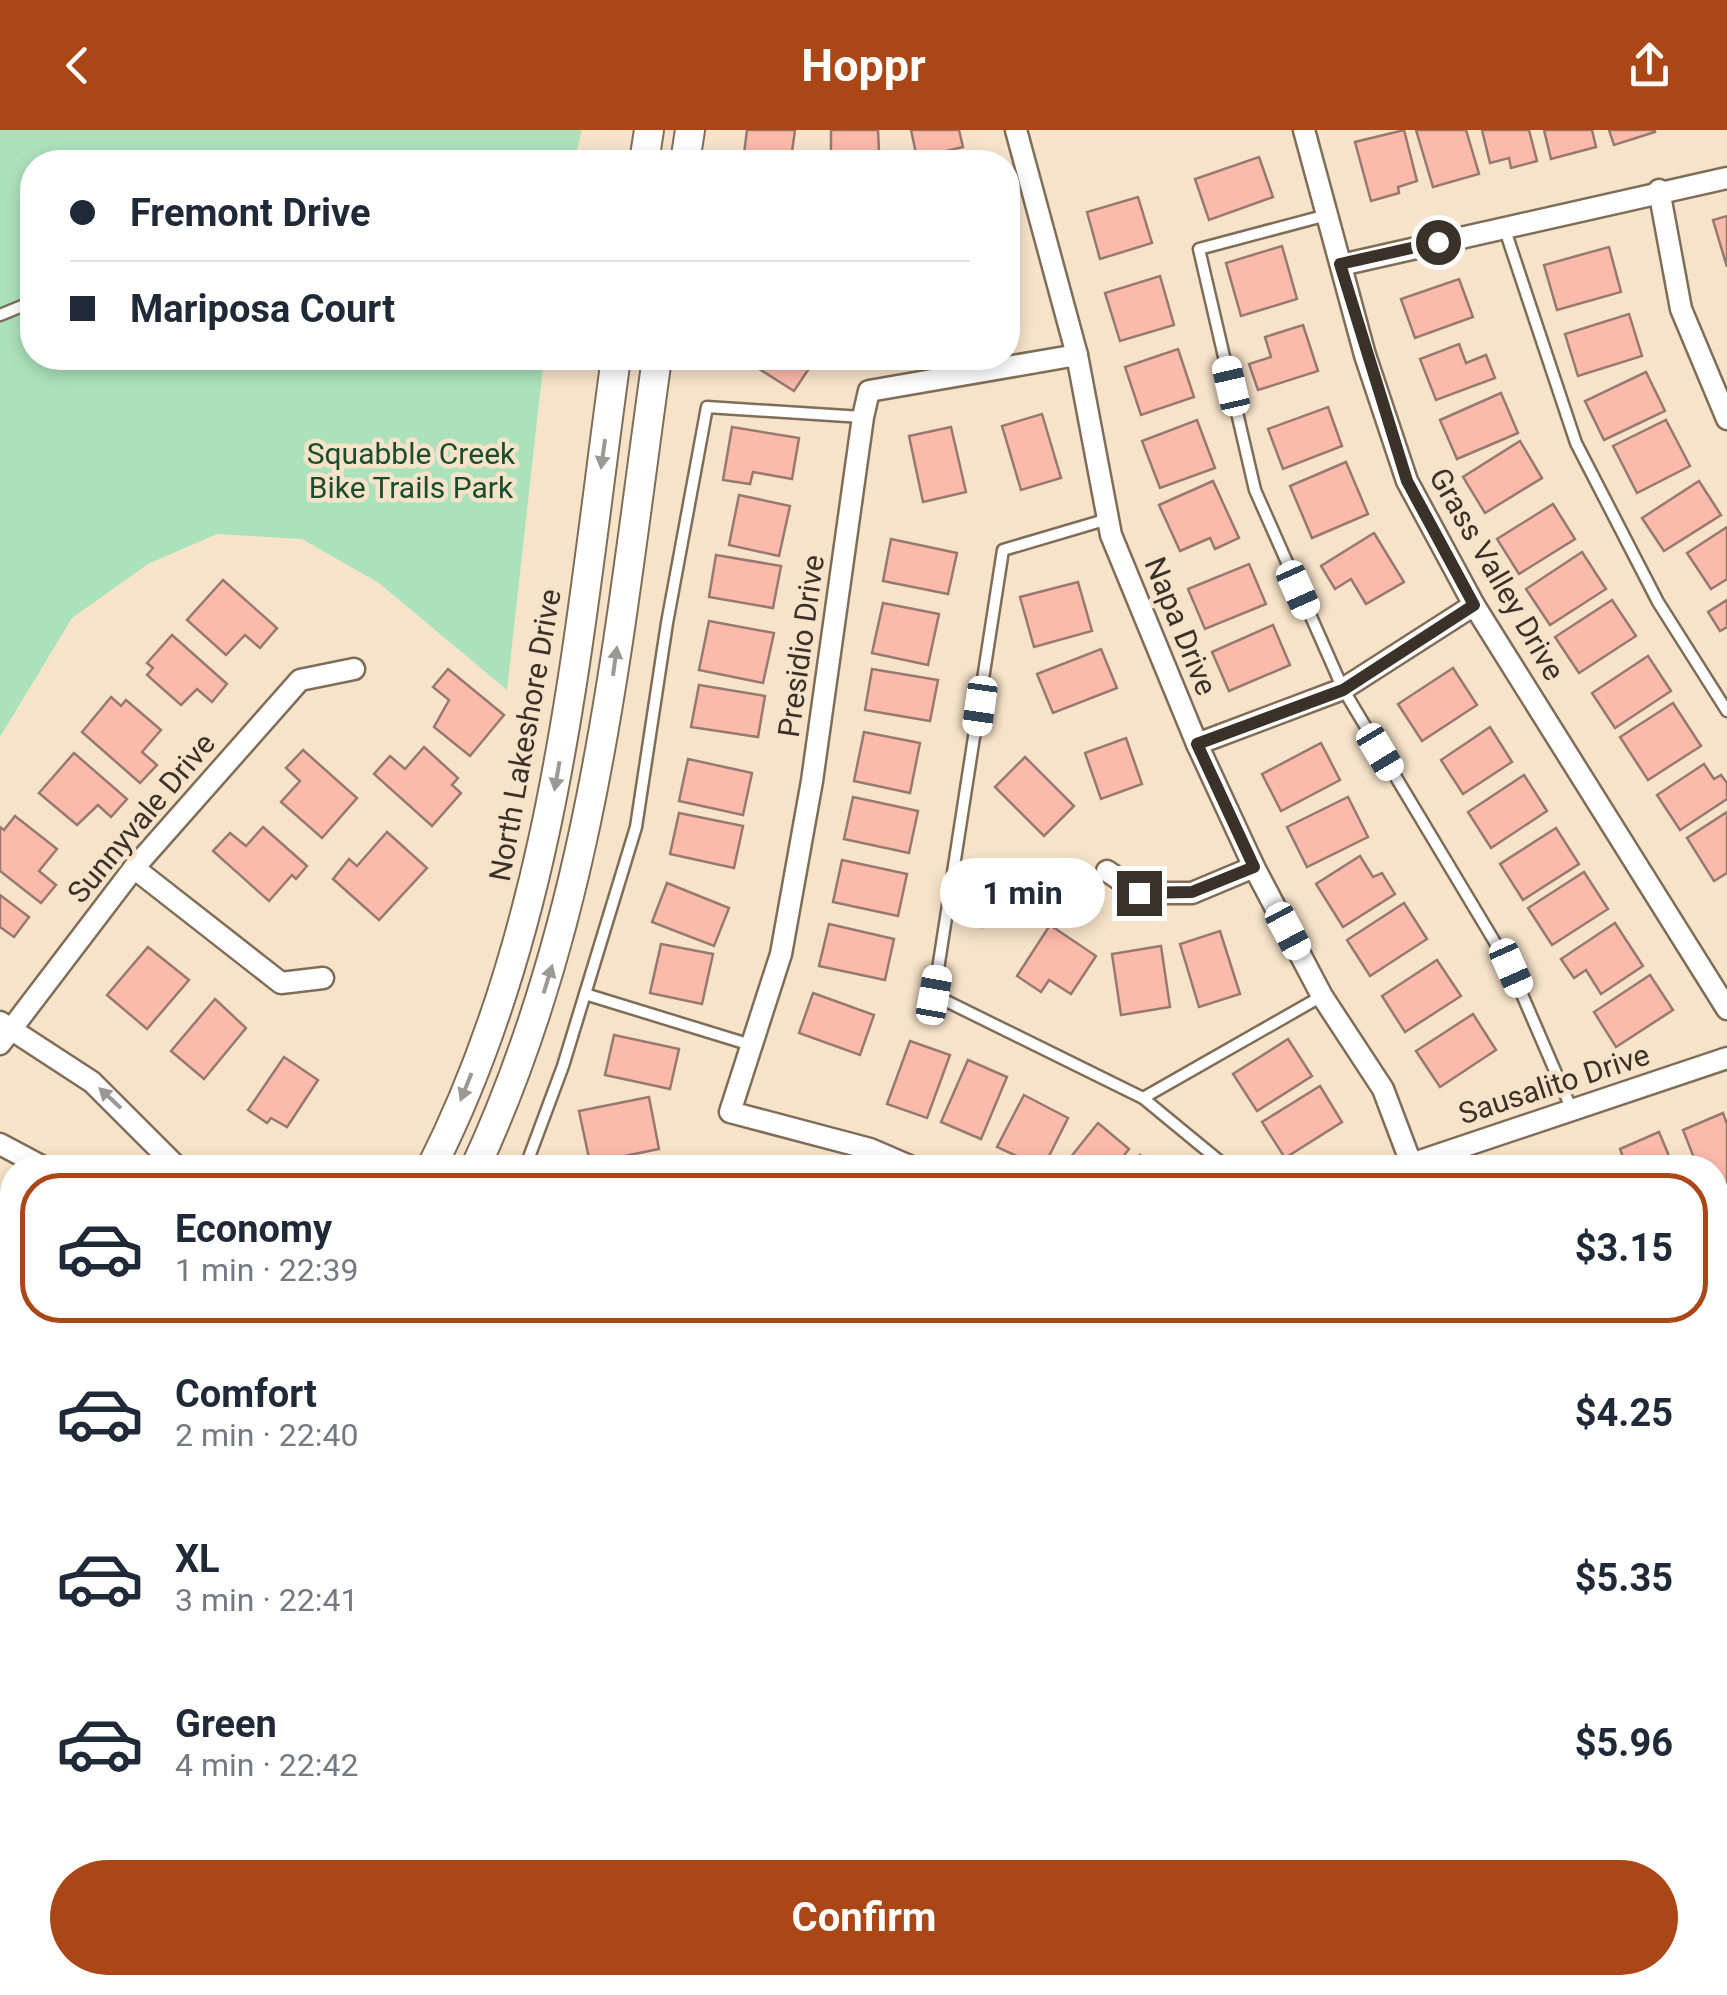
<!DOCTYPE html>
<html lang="en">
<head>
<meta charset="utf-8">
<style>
	:root { --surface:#fff; --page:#f6f6f7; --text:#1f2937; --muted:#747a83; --line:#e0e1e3; --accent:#ab4716 }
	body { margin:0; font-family:Roboto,sans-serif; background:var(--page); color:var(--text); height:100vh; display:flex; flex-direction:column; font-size:38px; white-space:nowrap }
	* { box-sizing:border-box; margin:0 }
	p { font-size:32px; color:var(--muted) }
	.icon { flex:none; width:55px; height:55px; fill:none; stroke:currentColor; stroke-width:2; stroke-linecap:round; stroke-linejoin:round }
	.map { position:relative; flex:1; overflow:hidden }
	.details { position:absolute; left:0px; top:1025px; width:1728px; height:840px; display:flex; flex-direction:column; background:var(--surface); border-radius:40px 40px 0 0; box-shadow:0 5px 15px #0003 }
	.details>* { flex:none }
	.banner { position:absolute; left:20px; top:20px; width:1000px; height:220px; border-radius:40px; box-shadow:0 5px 15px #0003; display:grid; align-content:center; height:220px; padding:0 50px; background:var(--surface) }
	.end { position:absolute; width:45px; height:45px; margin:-22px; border:12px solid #3a3229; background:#fff; box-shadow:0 0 0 5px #fff }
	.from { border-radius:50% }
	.bubble { position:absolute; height:70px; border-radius:35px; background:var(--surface); box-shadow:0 5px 15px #0003; font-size:32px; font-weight:700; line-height:70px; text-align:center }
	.car { position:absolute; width:30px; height:60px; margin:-30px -15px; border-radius:12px; box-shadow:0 0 8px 2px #0007; background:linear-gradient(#fff 24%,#345 0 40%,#fff 0 76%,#345 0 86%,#fff 0) }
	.banner b { display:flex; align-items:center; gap:35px; height:95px; font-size:38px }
	.banner b+b { border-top:2px solid var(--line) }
	.banner i { width:25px; height:25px; background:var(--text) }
	ul { padding:18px 0 0; list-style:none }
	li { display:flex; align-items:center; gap:30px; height:150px; margin:0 20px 15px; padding:0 30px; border:5px solid transparent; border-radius:40px }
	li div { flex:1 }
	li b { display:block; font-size:38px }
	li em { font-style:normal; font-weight:700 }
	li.selected { border-color:var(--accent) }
	li>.icon { width:90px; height:90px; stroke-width:1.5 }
	.primary-button { display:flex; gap:20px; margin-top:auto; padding:20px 50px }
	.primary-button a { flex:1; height:115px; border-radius:60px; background:var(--accent); color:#fff; font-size:40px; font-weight:700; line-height:115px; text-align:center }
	header { display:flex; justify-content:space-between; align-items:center; height:130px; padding:0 50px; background:var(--accent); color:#fff; font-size:45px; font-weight:700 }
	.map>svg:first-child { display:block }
</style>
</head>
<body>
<header><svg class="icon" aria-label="back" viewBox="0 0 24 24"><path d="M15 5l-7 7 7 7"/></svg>Hoppr<svg class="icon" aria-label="share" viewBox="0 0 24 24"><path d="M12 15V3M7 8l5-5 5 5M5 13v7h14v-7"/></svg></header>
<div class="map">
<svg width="1727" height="1865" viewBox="0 0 1727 1865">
	<rect width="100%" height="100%" fill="#f7e3ca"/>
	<polygon fill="#eed5b6" points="12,1661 12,1852 913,1852 919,1862 0,1865 0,1673"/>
	<polygon fill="#ace2bb" points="0,0 582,0 574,32 32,32 32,228 544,228 507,560 379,453 302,409 217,404 148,434 72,488 0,607"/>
	<g fill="#fcbaaa" stroke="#977971" stroke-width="2.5">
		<polygon points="747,0 795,0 791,29 744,24"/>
		<polygon points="831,0 878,0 879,22 831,23"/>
		<polygon points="911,0 959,0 963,17 917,28"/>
		<polygon points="1404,0 1417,51 1398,57 1399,63 1371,71 1355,12"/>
		<polygon points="1416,0 1466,0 1479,44 1433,57"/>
		<polygon points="1482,0 1529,0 1537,31 1511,38 1509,28 1490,33"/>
		<polygon points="1544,0 1592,0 1596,17 1551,29"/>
		<polygon points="1609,0 1654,0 1655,2 1614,15"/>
		<polygon points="1259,27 1273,67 1209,90 1195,49"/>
		<polygon points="1138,67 1152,113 1100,129 1087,82"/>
		<polygon points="1727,86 1727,137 1713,90"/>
		<polygon points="1282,116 1297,169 1241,186 1226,133"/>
		<polygon points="1609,117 1621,162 1557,180 1544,135"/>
		<polygon points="1160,146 1174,195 1120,211 1105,163"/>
		<polygon points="1459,149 1473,187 1415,208 1401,169"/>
		<polygon points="1629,184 1642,226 1578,246 1565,204"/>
		<polygon points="1303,195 1318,241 1258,260 1249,234 1271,227 1265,207"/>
		<polygon points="1459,214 1466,233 1486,225 1495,248 1436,270 1420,229"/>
		<polygon points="1178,219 1194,267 1141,285 1125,237"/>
		<polygon points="742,228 816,228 794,261"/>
		<polygon points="1646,242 1665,281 1604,310 1585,271"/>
		<polygon points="1501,263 1518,303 1457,329 1440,290"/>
		<polygon points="1328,277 1342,316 1283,339 1268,299"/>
		<polygon points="1042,284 1061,348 1021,360 1002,296"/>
		<polygon points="1197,290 1215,338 1160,358 1142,311"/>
		<polygon points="1666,290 1690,336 1637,363 1613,316"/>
		<polygon points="732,297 799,308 792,349 753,342 750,354 723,350"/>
		<polygon points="951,297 966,362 923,372 909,306"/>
		<polygon points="1520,311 1542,348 1485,383 1463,347"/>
		<polygon points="1346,332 1368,384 1312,408 1290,356"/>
		<polygon points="1213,351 1239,408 1215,419 1210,408 1180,421 1159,375"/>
		<polygon points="1699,351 1721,385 1664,421 1642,388"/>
		<polygon points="739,365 790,376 779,426 729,415"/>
		<polygon points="1553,374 1575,409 1519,444 1497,409"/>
		<polygon points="1727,397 1727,449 1711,459 1687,423"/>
		<polygon points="1374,403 1404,452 1366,474 1351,449 1335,459 1321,436"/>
		<polygon points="891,409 957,423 948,464 883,451"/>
		<polygon points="1582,422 1606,459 1550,495 1526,459"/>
		<polygon points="716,425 781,436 773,478 709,467"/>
		<polygon points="1249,434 1266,474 1205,499 1188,459"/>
		<polygon points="223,450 277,498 260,518 245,505 226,525 187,490"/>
		<polygon points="1078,452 1092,501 1034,517 1020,467"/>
		<polygon points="1612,470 1636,506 1579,543 1555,507"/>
		<polygon points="1727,470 1727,497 1720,501 1708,482"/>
		<polygon points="883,473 939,484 928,535 872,523"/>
		<polygon points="709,491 774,503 763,553 699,540"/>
		<polygon points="1273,495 1290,535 1229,561 1212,522"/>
		<polygon points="172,505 227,554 212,572 197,559 181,575 147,545 153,538 147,533"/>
		<polygon points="1101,519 1117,558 1053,583 1037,544"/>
		<polygon points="1648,526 1671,561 1615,598 1592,563"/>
		<polygon points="1453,538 1477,575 1422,611 1398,574"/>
		<polygon points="448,539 504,585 470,626 434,597 449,570 433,557"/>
		<polygon points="872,539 938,550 930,591 865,580"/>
		<polygon points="699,555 765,566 758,607 691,597"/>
		<polygon points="111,567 121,576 126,570 161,600 142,622 157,635 140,653 82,602"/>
		<polygon points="1673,573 1701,616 1648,650 1620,607"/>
		<polygon points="1490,597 1512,632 1463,664 1441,630"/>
		<polygon points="864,602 920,613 910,663 854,651"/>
		<polygon points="1126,608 1142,654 1101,669 1085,623"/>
		<polygon points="1321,613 1340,650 1281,681 1262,644"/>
		<polygon points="424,617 458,648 452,655 461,663 432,696 374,644 390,626 405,639"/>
		<polygon points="303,620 357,668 322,708 281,672 300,651 286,638"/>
		<polygon points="74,623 127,669 111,687 98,675 77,695 39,663"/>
		<polygon points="1025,627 1074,676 1044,706 995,657"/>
		<polygon points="688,629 752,643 743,685 679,671"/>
		<polygon points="1704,634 1714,649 1721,645 1727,653 1727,669 1680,700 1657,665"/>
		<polygon points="1524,645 1547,681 1491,718 1468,682"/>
		<polygon points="853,667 918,681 909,723 844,709"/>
		<polygon points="1348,667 1368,707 1307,737 1287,697"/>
		<polygon points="1727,682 1727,743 1714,751 1687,708"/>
		<polygon points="679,683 743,696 734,738 670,724"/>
		<polygon points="15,686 57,719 39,741 56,755 41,773 0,741 0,697 4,700"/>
		<polygon points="263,697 307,736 296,749 292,745 269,771 213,721 230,703 246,716"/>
		<polygon points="1556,698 1579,734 1523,770 1500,734"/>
		<polygon points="387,702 427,738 379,790 333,749 349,729 357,736"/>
		<polygon points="1360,726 1373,747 1382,743 1395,764 1343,797 1316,754"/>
		<polygon points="842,730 907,744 898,786 833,772"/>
		<polygon points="1035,741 1043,788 982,797 975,750"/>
		<polygon points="1584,742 1608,779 1552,815 1528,778"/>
		<polygon points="667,753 729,778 714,816 652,792"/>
		<polygon points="0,765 29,787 14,807 0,797"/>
		<polygon points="1404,773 1427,809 1370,846 1347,810"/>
		<polygon points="1615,793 1643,836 1601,864 1586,840 1574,848 1561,829"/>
		<polygon points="829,794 894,809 885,850 819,836"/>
		<polygon points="1050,795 1096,826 1071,864 1049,850 1041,862 1017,846"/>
		<polygon points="1220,801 1240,864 1199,877 1180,814"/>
		<polygon points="661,814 713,824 702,874 650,863"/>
		<polygon points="1161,816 1170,877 1121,885 1112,824"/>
		<polygon points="148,817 189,850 147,899 107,865"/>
		<polygon points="1437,830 1461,866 1405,902 1382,866"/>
		<polygon points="1650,845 1673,880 1616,917 1594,882"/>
		<polygon points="813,863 874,885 860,925 799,903"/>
		<polygon points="215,869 246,898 204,949 171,921"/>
		<polygon points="1473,884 1496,920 1440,957 1416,921"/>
		<polygon points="614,905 679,919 670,959 605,945"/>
		<polygon points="1288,909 1312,946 1257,981 1233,944"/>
		<polygon points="910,911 950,925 927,988 887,974"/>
		<polygon points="284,927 318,950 287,997 271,988 267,993 248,980"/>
		<polygon points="968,930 1007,947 981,1009 941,992"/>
		<polygon points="1320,956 1342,992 1285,1028 1262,992"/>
		<polygon points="1024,965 1068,988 1043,1038 997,1017"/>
		<polygon points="649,967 659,1019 590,1033 579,981"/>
		<polygon points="1723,983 1727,994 1727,1053 1715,1058 1715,1038 1698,1038 1683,1000"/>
		<polygon points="1098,993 1129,1019 1114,1038 1062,1038"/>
		<polygon points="1659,1002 1674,1038 1627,1038 1620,1019"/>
		<polygon points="1140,1025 1157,1038 1131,1038"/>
		<polygon points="0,1118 12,1124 0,1163"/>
		<polygon points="1727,1121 1727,1180 1719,1181 1715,1123"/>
		<polygon points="1727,1316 1727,1349 1722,1352 1715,1340 1715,1323"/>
		<polygon points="10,1355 12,1408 0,1430 0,1359 6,1363"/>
		<polygon points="1727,1364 1727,1396 1715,1376"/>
		<polygon points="1727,1592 1727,1642 1715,1649 1715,1600"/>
		<polygon points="1727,1668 1727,1706 1715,1688 1715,1676"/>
		<polygon points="346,1852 431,1852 423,1865 338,1865"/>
		<polygon points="454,1852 613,1852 632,1865 446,1865"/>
		<polygon points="1049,1852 1091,1852 1099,1865 1050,1865 1044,1856"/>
		<polygon points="1108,1852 1158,1852 1162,1858 1151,1865 1117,1865"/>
		<polygon points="1439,1852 1509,1852 1511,1856 1496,1865 1433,1865 1429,1859"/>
		<polygon points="1628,1852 1702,1852 1704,1856 1691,1865 1630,1865 1624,1855"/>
	</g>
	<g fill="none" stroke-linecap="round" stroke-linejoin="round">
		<defs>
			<g id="lane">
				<polyline points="1327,85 1199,119 1255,360 1343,559 1511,839 1572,980"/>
				<polyline points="1504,97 1576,313 1658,472 1727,581"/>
				<polyline points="0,185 32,172"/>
				<polyline points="1108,389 1003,420 934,865 1143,968 1322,866"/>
				<polyline points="585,864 751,915"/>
				<polyline points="1143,968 1228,1038"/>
				<polyline points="525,1038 563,936 636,697 667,493 707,277 862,287"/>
				<polyline points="1715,1461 1727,1479"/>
				<polyline points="1573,1852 1581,1865"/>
				<polyline points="1244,1865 1263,1852"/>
			</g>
			<g id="street">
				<polyline points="1016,0 1077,225 1111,405 1197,614 1254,737 1322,866 1383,959 1411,1033"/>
				<polyline points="1304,0 1365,225 1407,351 1474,475 1727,879"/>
				<polyline points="1659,60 1681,179 1727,289"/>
				<polyline points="1341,135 1727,48"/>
				<polyline points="1197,614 1343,559 1474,475"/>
				<polyline points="134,738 281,853 323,848"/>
				<polyline points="1107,741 1139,763 1192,763 1254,737"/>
				<polyline points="0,892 92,952 178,1038"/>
				<polyline points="0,914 134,738 300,550 354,539"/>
				<polyline points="0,1014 45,1038"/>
				<polyline points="1402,1037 1727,928"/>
				<polyline points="914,1038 870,1019 730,982 781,824 812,651 863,287 869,261 1077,225"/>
				<polyline points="1715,1243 1727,1240"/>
				<polyline points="0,1257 12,1263"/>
				<polyline points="1715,1780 1727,1799"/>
				<polyline points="1357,1852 1366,1865"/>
				<polyline points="947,1865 965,1852"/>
			</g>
			<g id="secondary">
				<polyline points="644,32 649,0"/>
				<polyline points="685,32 690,0"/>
				<path d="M 431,1038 C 558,788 578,501 616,228"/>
				<path d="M 475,1038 C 595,780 618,505 657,228"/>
				<polyline points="0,1574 12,1562"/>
				<polyline points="0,1629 12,1618"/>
			</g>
		</defs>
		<use href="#lane" stroke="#7f6d58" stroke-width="15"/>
		<use href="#street" stroke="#7f6d58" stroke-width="25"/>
		<use href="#secondary" stroke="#7f6d58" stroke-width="32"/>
		<use href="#lane" stroke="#fff" stroke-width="10"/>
		<use href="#street" stroke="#fff" stroke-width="20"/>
		<use href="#secondary" stroke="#fff" stroke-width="28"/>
	</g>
	<defs><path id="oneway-solid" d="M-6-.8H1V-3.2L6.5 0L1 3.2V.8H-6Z" transform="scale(2.5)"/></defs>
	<g fill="#9c9894">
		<use href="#oneway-solid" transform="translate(603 324) rotate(98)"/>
		<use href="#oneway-solid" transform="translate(615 531) rotate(-82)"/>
		<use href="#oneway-solid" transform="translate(557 646) rotate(100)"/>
		<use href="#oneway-solid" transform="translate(548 849) rotate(-73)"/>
		<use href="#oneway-solid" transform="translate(466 957) rotate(112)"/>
		<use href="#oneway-solid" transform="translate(110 968) rotate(-137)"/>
	</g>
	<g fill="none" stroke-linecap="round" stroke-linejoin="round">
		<polyline stroke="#3a3229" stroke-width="12" points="1139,763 1192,762 1254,737 1197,614 1343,560 1474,475 1407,351 1340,134 1438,112"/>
	</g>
	<g text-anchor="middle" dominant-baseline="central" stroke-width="9" stroke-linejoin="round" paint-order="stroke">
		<g font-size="30" fill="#194d2d" stroke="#f7e3ca">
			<text x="411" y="323">Squabble Creek<tspan x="411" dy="34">Bike Trails Park</tspan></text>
		</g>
		<g font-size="30" fill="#3a3229" stroke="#f7e3ca">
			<text transform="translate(1497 444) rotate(60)">Grass Valley Drive</text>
			<text transform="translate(1181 496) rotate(68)">Napa Drive</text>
			<text transform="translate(801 516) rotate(-82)">Presidio Drive</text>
			<text transform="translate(525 605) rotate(-80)">North Lakeshore Drive</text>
			<text transform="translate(141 688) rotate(-50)">Sunnyvale Drive</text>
			<text transform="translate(1554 954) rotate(-18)">Sausalito Drive</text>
		</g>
	</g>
</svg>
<i class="end from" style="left:1438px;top:112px"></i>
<i class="end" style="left:1139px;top:763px"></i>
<div class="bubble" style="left:940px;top:728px;width:165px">1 min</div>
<i class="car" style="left:1231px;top:256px;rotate:347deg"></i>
<i class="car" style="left:1298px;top:460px;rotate:156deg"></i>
<i class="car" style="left:980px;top:576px;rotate:188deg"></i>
<i class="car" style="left:1380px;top:622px;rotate:149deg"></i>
<i class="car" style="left:1288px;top:801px;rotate:152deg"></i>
<i class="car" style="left:1511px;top:838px;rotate:156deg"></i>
<i class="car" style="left:934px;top:865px;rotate:10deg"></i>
<div class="banner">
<b><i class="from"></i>Fremont Drive</b>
<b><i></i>Mariposa Court</b>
</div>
<section class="details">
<ul>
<li class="selected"><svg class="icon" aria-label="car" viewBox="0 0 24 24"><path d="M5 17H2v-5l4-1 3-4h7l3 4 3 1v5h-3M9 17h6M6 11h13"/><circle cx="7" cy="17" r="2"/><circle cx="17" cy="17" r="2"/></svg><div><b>Economy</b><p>1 min · 22:39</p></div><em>$3.15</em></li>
<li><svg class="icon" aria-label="car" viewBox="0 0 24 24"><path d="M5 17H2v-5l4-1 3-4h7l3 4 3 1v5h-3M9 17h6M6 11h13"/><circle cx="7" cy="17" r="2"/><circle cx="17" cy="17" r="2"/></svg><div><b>Comfort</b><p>2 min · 22:40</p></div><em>$4.25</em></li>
<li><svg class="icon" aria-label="car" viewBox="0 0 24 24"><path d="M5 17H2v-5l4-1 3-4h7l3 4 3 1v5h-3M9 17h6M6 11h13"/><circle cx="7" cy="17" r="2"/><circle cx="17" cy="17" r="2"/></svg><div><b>XL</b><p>3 min · 22:41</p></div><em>$5.35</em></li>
<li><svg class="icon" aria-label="car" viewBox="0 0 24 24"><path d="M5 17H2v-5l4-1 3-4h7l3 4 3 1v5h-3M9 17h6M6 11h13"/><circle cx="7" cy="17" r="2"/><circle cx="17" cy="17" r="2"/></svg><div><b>Green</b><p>4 min · 22:42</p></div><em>$5.96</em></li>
</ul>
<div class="primary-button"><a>Confirm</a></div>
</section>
</div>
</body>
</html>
